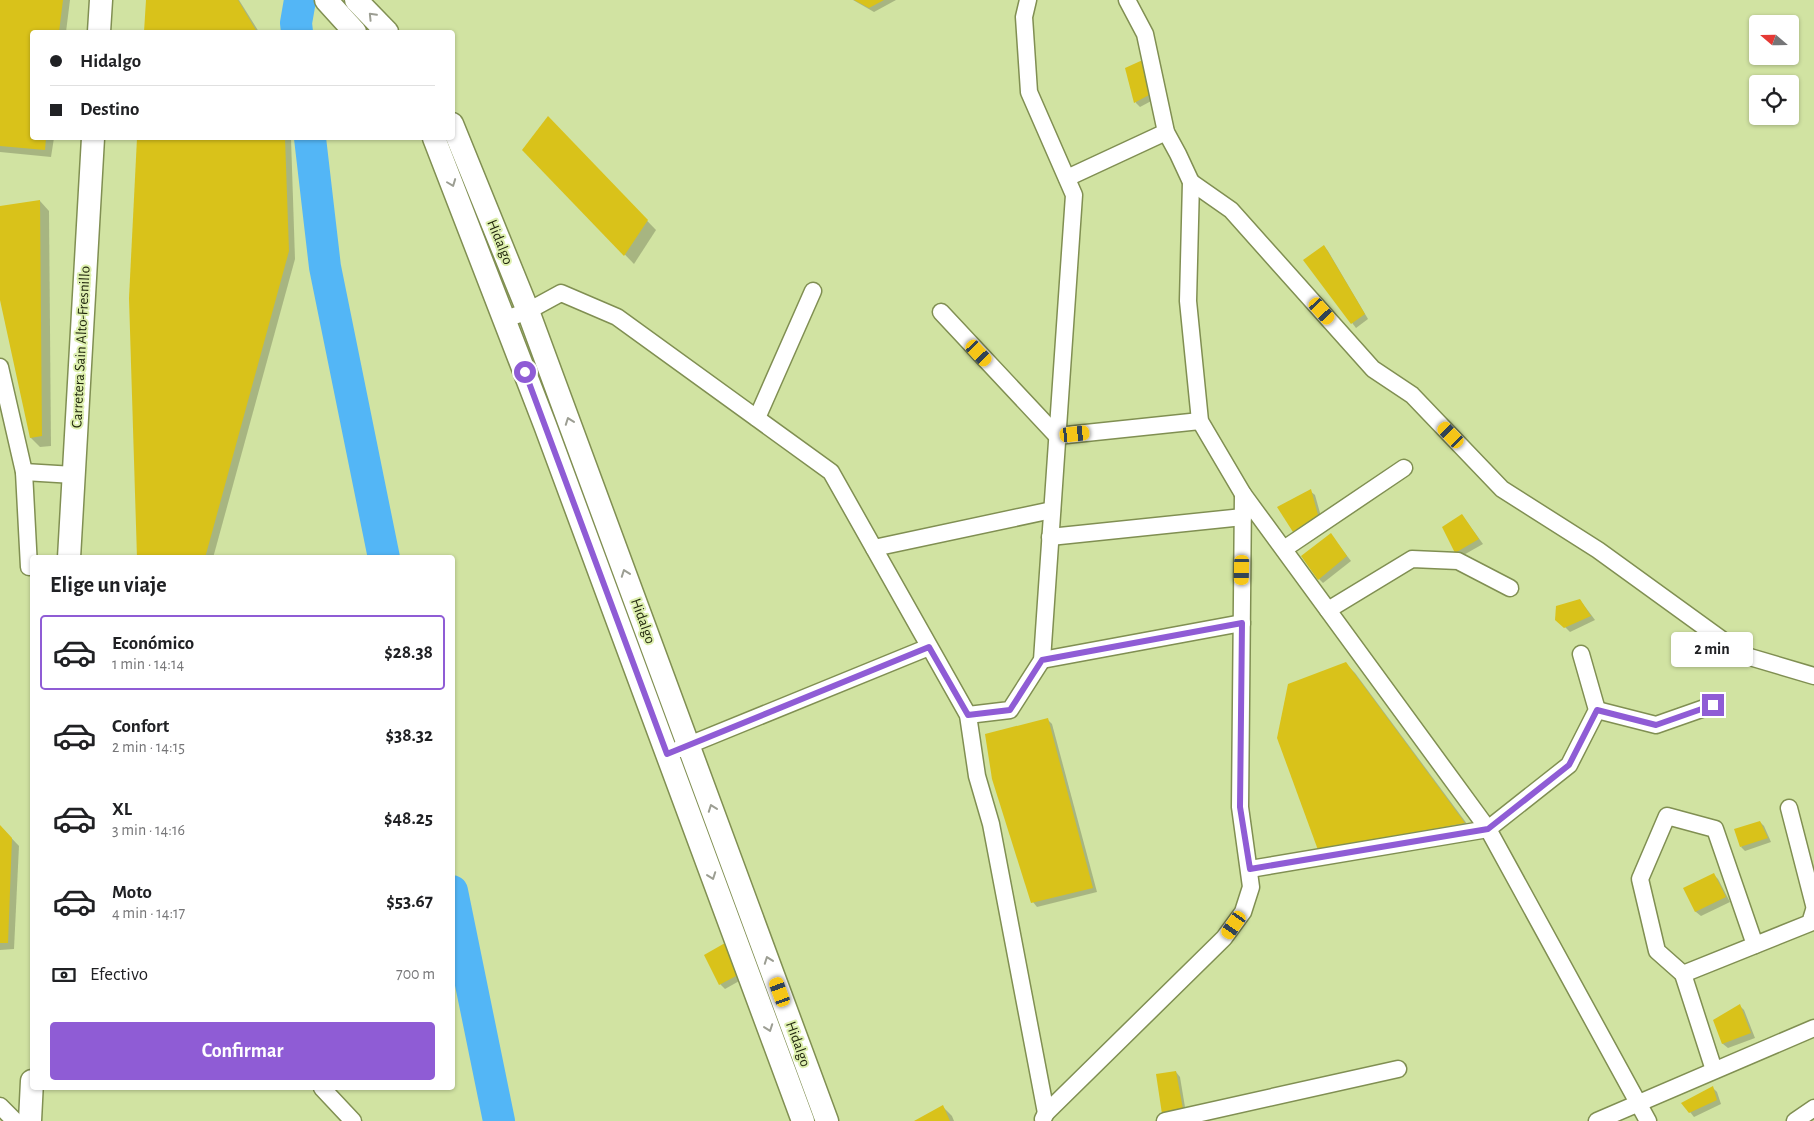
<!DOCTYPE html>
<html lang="es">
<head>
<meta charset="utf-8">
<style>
	:root { --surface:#fff; --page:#f6f6f6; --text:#202124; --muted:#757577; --line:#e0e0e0; --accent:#8f5cd5 }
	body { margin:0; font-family:"Alegreya Sans",sans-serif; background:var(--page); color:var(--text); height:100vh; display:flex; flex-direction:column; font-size:19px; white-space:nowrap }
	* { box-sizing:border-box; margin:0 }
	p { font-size:16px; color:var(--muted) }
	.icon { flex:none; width:28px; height:28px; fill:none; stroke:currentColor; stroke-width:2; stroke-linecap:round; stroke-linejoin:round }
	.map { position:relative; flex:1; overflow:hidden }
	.details { position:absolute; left:30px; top:555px; width:425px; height:535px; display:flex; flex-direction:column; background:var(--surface); border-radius:5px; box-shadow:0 1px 4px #0004 }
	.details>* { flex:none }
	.hud { position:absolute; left:30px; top:30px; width:425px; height:110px; border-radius:5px; box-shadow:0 1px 4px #0004; display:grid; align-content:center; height:110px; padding:0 20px; background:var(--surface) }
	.needle { width:32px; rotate:290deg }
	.controls { position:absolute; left:1749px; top:15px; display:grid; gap:10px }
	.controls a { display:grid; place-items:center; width:50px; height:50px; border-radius:5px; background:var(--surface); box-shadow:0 1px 4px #0004; font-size:25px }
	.end { position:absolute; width:22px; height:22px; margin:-11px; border:6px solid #8f5cd5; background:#fff; box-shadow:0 0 0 2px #fff }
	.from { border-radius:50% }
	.bubble { position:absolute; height:35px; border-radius:5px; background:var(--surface); box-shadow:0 1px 4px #0004; font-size:16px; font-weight:600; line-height:35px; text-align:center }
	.car { position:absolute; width:15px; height:30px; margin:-15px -8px; border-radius:6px; box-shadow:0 0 4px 1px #0007; background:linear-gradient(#f5c518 24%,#345 0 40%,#f5c518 0 76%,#345 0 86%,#f5c518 0) }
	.hud b { display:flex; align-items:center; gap:18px; height:48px; font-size:19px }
	.hud b+b { border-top:1px solid var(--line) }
	.hud i { width:12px; height:12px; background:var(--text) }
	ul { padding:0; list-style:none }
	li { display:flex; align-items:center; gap:15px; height:75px; margin:0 10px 8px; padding:0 10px; border:2px solid transparent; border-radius:5px }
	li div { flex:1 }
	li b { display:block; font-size:19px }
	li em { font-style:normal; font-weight:600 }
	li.current { border-color:var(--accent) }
	li>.icon { width:45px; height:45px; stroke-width:1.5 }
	h2 { padding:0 20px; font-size:22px; line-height:60px }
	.pay { display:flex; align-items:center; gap:12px; height:55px; padding:0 20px; font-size:19px }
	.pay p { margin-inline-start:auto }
	.button { display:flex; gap:10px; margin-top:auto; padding:10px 20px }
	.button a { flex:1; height:58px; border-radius:5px; background:var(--accent); color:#fff; font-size:20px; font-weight:600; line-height:58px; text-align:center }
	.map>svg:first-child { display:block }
</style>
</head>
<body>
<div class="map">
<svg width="1814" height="1121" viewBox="0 0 1814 1121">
	<rect width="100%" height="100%" fill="#d1e3a2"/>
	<g fill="#0003">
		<polygon points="0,0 70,0 66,32 32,32 32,138 54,138 51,157 0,152"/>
		<polygon points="148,0 239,0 259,32 145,32"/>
		<polygon points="853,0 896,0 874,12"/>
		<polygon points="1126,69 1155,99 1140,107 1136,103"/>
		<polygon points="548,118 656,230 634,264 524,150"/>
		<polygon points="139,138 291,138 295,259 213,558 138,558 130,298"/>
		<polygon points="40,201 49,211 51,446 40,447 31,438 0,294 0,207"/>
		<polygon points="1324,246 1328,251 1368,319 1356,328 1305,261"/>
		<polygon points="1310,491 1315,495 1322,520 1298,536 1294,532"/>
		<polygon points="1462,515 1483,544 1460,557 1456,552"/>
		<polygon points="1331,535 1351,561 1323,583 1319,579"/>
		<polygon points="1580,600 1595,620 1570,632 1557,619"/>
		<polygon points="1346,664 1355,673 1473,832 1328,859"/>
		<polygon points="1048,720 1052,724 1097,892 1037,907 1033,902"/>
		<polygon points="1760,822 1764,826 1771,842 1745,851 1741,847"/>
		<polygon points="0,826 19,846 14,949 0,950"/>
		<polygon points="1714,875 1718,879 1730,902 1701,916 1696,912 1685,889"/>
		<polygon points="725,945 741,980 725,989 720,984"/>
		<polygon points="1740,1006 1744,1010 1755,1038 1728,1048 1723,1044 1715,1021"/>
		<polygon points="1176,1072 1180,1077 1186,1113 1167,1118"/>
		<polygon points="1713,1088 1717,1092 1721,1104 1694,1117 1690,1112"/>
		<polygon points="943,1107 952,1116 954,1121 917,1121"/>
	</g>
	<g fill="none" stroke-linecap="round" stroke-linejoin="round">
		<g stroke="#53b6f6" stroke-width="32">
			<polyline points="297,32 296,23 300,0"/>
			<polyline points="310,138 325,267 384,558"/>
			<polyline points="452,891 499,1121"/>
		</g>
	</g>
	<g fill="#d9c21a">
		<polygon points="0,0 63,0 59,32 32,32 32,138 46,138 45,150 0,146"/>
		<polygon points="146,0 238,0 257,32 144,32"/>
		<polygon points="854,0 884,0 869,8"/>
		<polygon points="1145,59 1151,94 1134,103 1125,68"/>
		<polygon points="548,116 648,220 624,256 522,150"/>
		<polygon points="137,138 285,138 289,251 205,558 137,558 129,298"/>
		<polygon points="40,200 42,436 30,438 0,300 0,206"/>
		<polygon points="1324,245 1365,314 1351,324 1303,260"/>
		<polygon points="1311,489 1318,515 1293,532 1277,507"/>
		<polygon points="1462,514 1479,539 1455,553 1442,527"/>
		<polygon points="1331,533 1347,556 1318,580 1301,556"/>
		<polygon points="1580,599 1591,616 1564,628 1555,620 1556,606"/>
		<polygon points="1346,662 1465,823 1318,850 1277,738 1288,684"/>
		<polygon points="1048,718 1093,888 1031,903 992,779 985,734"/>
		<polygon points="1760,821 1768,838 1740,847 1734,829"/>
		<polygon points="0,825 12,838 8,943 0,943"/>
		<polygon points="1714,873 1726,897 1695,912 1683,888"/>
		<polygon points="725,943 738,975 719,985 704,955"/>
		<polygon points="1740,1004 1751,1033 1722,1044 1713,1020"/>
		<polygon points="1176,1071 1183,1109 1162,1114 1156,1074"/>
		<polygon points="1713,1086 1717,1100 1689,1113 1681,1103"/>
		<polygon points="943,1105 950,1121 914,1121"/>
	</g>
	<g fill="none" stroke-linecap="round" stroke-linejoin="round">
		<defs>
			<g id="minor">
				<polyline points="1127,0 1145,34 1166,132 1178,154 1191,182 1188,301 1200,421 1243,494 1488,829 1648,1121"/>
				<polyline points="1067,178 1166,132"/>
				<polyline points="1191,182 1231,210 1373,369 1412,395 1502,489 1598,550 1743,655 1814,676"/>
				<polyline points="941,312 1057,436 1200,421"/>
				<polyline points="506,319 528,311 561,293 617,317 831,472 968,715 977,776 991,824 1046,1113"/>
				<polyline points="0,367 24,472 29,567"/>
				<polyline points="757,418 813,291"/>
				<polyline points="24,472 74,475"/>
				<polyline points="1050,537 1243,517"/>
				<polyline points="874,548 1052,510"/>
				<polyline points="1284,549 1404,468"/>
				<polyline points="1328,610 1412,559 1458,561 1510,588"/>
				<polyline points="1042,660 1242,623"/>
				<polyline points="1597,710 1656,725 1713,705"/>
				<polyline points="968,715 1010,710 1042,660 1074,195 1029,92 1024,17 1028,0"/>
				<polyline points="679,749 929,647"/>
				<polyline points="1789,808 1814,905"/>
				<polyline points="1250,869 1488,829 1569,765 1597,710 1581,654"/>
				<polyline points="1683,974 1657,951 1640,879 1667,816 1715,829 1755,945"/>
				<polyline points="1714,1070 1683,974 1810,923 1814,910"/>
				<polyline points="322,1088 353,1121"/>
				<polyline points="0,1106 15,1121"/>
				<polyline points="1043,1119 1046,1113 1224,938 1243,912 1251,887 1240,807 1243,494"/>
				<polyline points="1165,1121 1398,1069"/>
				<polyline points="1597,1121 1814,1028"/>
				<polyline points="1795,1121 1814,1108"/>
			</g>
			<g id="secondary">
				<polyline points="326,0 355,32"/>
				<polyline points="356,0 387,32"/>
				<polyline points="99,32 101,0"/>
				<polyline points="452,124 528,311 827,1121"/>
				<polyline points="434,138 545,425 803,1121"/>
				<polyline points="69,558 93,138"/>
				<polyline points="30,1121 32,1081"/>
			</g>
		</defs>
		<use href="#minor" stroke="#808f52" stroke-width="19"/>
		<use href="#secondary" stroke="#808f52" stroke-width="25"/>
		<use href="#minor" stroke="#fff" stroke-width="16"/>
		<use href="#secondary" stroke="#fff" stroke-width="22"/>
	</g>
	<defs><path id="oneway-chevron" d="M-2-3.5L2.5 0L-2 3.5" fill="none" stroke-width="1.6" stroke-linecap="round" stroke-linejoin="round" transform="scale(1.25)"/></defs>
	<g stroke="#9c9e93">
		<use href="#oneway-chevron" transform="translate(372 16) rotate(-134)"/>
		<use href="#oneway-chevron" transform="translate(452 183) rotate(69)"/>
		<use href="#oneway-chevron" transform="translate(569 421) rotate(-110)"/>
		<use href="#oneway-chevron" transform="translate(625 573) rotate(-110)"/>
		<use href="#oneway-chevron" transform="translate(712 808) rotate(-110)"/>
		<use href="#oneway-chevron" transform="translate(712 876) rotate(70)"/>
		<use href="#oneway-chevron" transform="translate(768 960) rotate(-110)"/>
		<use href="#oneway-chevron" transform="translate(769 1028) rotate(70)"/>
	</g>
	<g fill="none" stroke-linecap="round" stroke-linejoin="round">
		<polyline stroke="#8f5cd5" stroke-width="6" points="525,372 667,754 929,647 968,715 1010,710 1042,660 1242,623 1240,807 1250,869 1488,829 1569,765 1597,710 1656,725 1713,705"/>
	</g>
	<g text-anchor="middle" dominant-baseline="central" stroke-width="4" stroke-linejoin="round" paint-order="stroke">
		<g font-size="15" fill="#22280f" stroke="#def0af">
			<text transform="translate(500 242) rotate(68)">Hidalgo</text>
			<text transform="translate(81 347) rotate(-87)">Carretera Sain Alto-Fresnillo</text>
			<text transform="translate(643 621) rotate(70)">Hidalgo</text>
			<text transform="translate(798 1044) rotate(70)">Hidalgo</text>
		</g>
	</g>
</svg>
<div class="controls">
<a><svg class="needle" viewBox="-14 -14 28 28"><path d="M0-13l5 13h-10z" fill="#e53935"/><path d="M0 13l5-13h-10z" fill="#757577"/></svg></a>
<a><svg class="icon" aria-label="locate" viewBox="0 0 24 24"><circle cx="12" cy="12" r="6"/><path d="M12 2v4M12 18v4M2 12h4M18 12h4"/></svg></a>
</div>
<i class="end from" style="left:525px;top:372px"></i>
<i class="end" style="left:1713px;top:705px"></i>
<div class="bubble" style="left:1671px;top:632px;width:82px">2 min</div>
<i class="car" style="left:1322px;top:311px;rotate:138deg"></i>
<i class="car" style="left:979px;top:353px;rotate:137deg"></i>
<i class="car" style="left:1075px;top:434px;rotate:84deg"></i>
<i class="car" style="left:1451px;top:435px;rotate:316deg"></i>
<i class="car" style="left:1242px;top:570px;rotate:181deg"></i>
<i class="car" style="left:1234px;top:925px;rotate:215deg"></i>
<i class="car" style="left:780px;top:992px;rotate:340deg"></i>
<div class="hud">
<b><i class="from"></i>Hidalgo</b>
<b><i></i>Destino</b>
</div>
<section class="details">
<h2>Elige un viaje</h2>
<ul>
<li class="current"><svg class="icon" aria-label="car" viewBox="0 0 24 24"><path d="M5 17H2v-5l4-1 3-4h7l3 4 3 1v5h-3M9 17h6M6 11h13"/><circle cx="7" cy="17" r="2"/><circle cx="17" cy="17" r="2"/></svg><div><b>Económico</b><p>1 min · 14:14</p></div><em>$28.38</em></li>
<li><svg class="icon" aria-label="car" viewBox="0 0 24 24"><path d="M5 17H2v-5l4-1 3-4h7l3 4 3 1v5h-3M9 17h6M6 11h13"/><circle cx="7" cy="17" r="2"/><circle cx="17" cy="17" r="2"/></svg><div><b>Confort</b><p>2 min · 14:15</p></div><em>$38.32</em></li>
<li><svg class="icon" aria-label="car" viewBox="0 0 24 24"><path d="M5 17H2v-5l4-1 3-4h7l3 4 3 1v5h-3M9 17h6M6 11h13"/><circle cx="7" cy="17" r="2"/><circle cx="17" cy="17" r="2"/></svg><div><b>XL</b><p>3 min · 14:16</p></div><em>$48.25</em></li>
<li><svg class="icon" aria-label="car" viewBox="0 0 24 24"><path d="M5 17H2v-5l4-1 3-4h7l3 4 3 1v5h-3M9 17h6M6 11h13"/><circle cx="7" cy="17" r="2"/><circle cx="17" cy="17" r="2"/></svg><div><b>Moto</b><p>4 min · 14:17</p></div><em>$53.67</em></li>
</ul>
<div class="pay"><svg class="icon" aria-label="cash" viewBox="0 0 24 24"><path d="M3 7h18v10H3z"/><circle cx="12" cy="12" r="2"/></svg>Efectivo<p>700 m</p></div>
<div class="button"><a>Confirmar</a></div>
</section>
</div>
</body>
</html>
